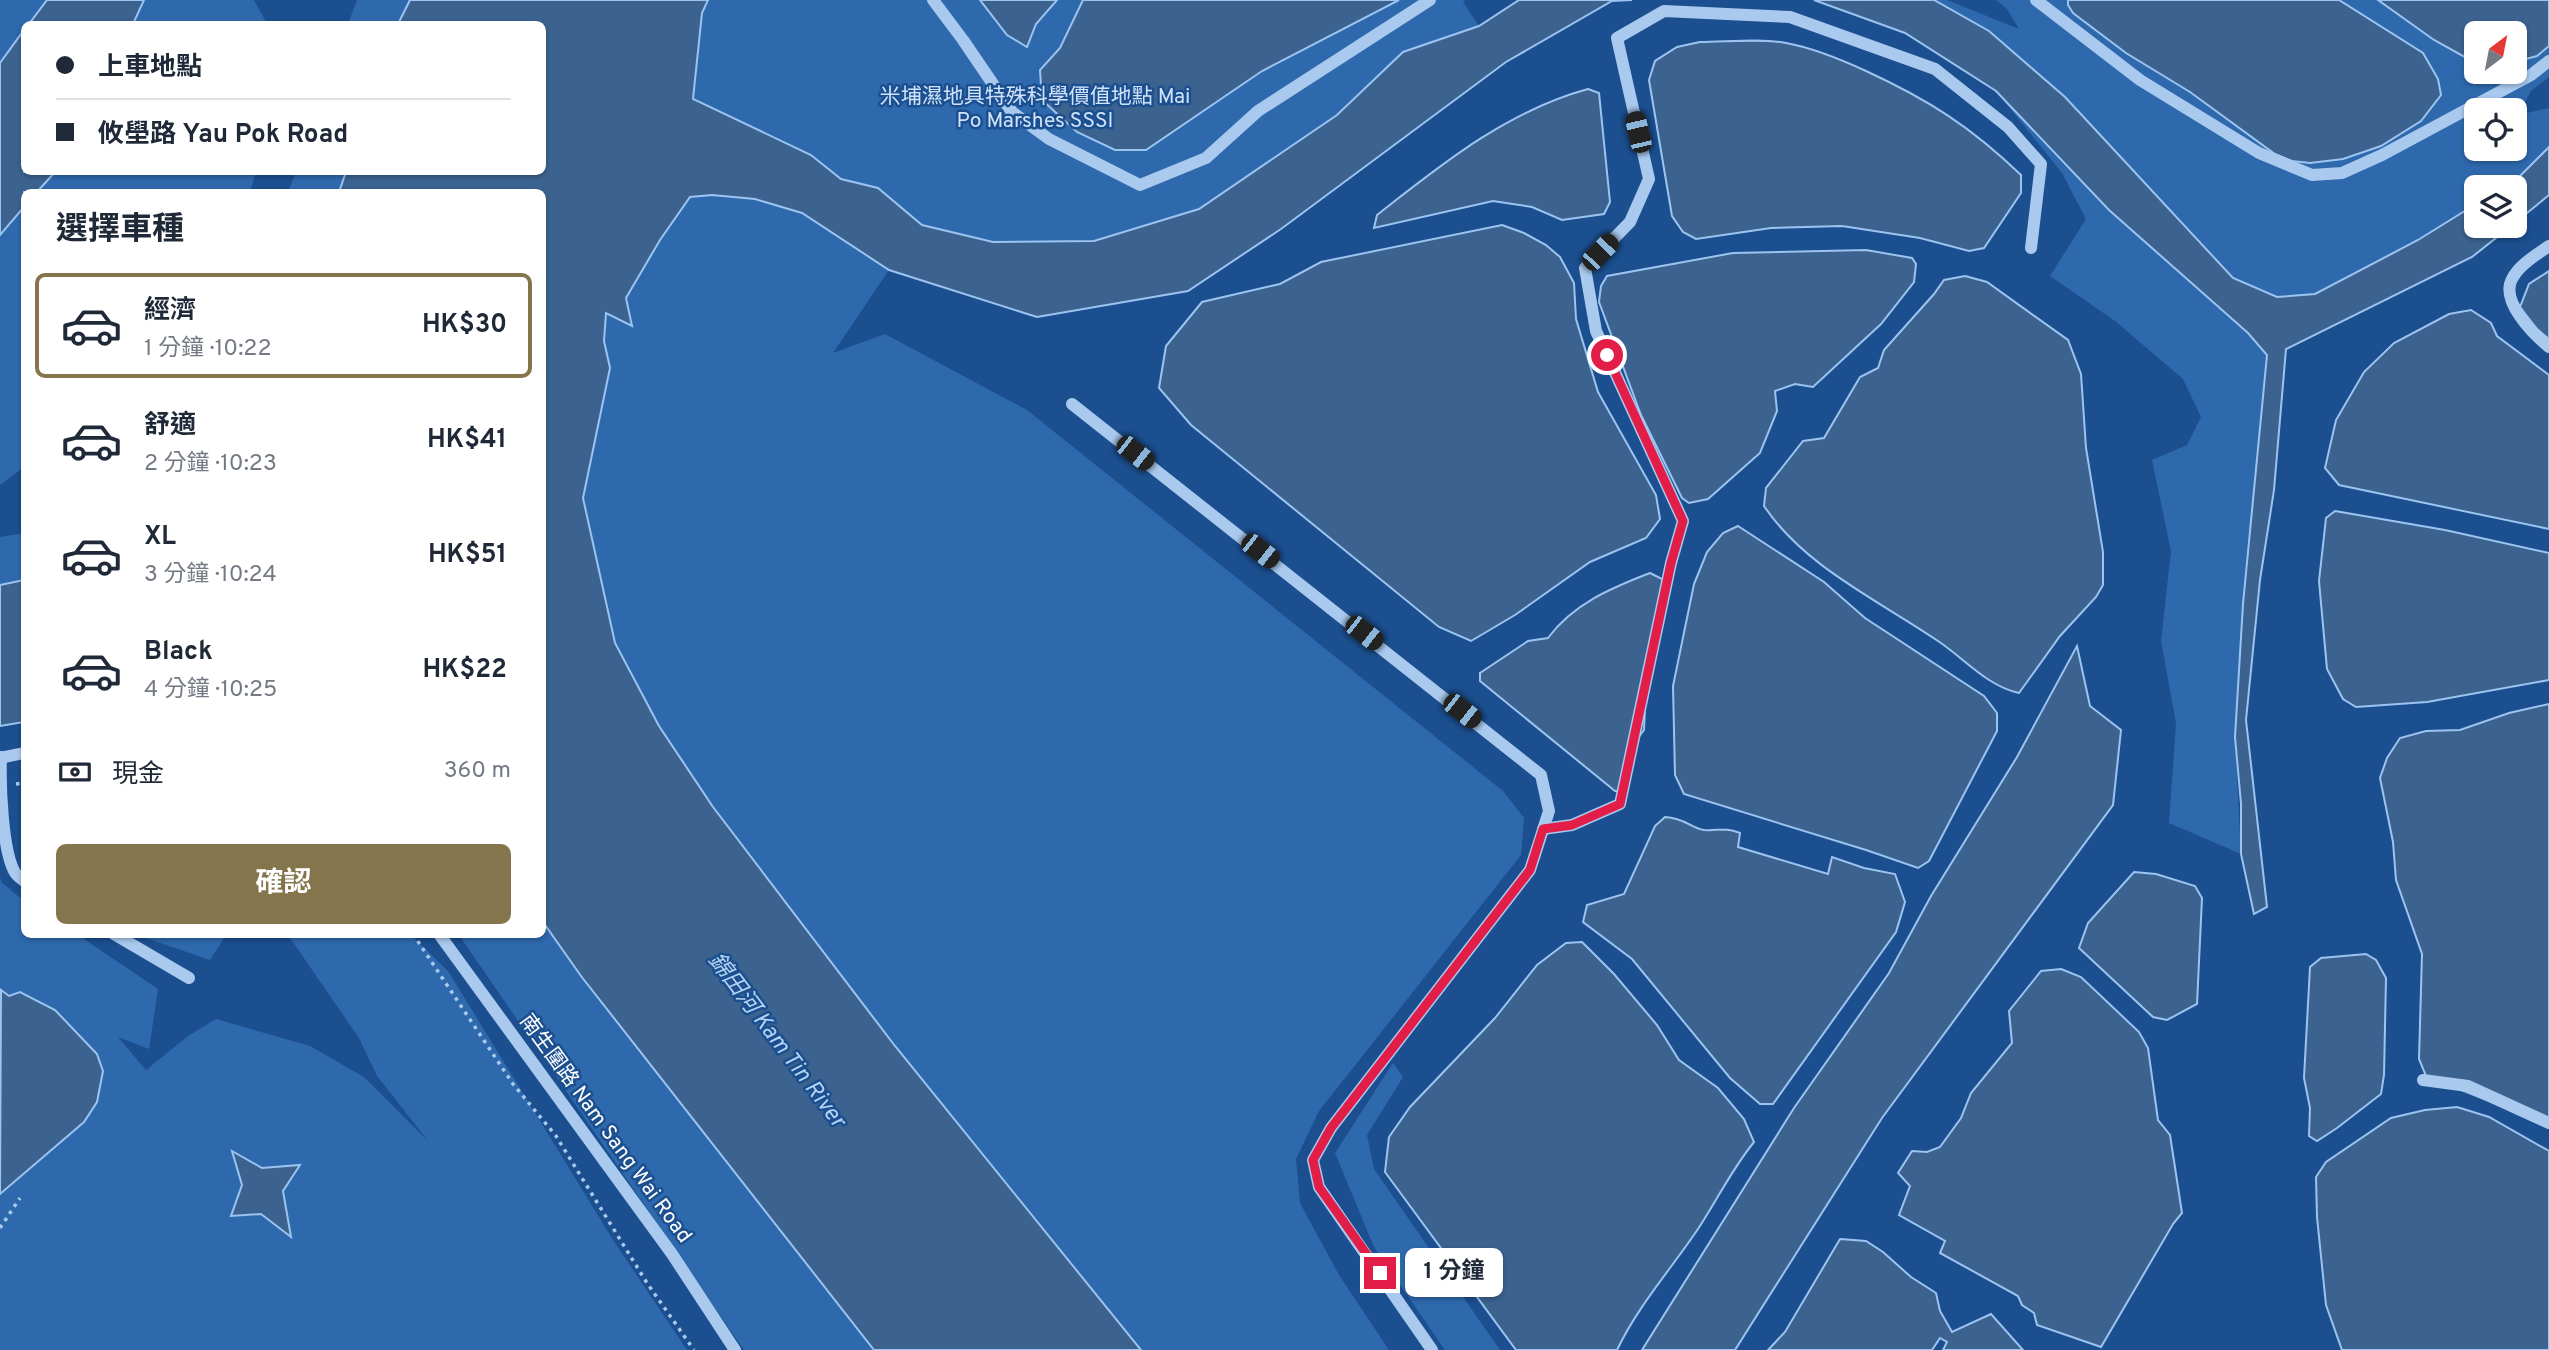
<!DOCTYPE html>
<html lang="zh-TW">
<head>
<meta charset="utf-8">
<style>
	:root { --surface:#fff; --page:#f2f2f3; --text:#1f2937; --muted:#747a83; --line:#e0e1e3; --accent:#84754c }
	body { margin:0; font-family:Overpass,"Noto Sans TC",sans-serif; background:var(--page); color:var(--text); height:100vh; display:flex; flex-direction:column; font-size:26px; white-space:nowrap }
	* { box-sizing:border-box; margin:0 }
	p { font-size:23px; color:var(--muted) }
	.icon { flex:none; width:38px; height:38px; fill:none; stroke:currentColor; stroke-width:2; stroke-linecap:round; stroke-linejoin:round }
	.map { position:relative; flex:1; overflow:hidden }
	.drawer { position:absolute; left:21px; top:189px; width:525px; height:749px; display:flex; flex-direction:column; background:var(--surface); border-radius:10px; box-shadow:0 2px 5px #0004 }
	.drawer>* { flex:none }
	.hud { position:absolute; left:21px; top:21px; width:525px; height:154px; border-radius:10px; box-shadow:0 2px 5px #0004; display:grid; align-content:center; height:154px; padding:0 35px; background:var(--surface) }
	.needle { width:46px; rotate:32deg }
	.tools { position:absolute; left:2464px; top:21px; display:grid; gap:14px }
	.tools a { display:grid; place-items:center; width:63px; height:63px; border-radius:10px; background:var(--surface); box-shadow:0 2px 5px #0004; font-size:35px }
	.end { position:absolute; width:32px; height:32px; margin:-16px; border:9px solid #e11d48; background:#fff; box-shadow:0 0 0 4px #fff }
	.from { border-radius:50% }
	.bubble { position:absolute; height:49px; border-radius:10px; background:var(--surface); box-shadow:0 2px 5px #0004; font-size:23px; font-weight:700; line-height:49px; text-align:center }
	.car { position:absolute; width:21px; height:42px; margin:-21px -10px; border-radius:9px; box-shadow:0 0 5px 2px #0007; background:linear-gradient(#222 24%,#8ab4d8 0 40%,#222 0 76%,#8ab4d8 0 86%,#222 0) }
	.hud b { display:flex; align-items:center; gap:24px; height:66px; font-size:26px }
	.hud b+b { border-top:2px solid var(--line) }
	.hud i { width:18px; height:18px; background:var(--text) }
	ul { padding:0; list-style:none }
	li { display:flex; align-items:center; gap:21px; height:105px; margin:0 14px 10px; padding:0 21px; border:4px solid transparent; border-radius:10px }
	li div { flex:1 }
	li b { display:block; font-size:26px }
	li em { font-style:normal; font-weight:700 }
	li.active { border-color:var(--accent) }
	li>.icon { width:63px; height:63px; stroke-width:1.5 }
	h2 { padding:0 35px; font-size:32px; line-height:84px }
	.pay { display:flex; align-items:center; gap:18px; height:77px; padding:0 35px; font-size:26px }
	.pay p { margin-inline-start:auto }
	.cta { display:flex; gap:14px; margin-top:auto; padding:14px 35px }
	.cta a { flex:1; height:80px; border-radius:10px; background:var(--accent); color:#fff; font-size:28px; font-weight:700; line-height:80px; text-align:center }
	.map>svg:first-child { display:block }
</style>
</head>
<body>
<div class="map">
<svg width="2549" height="1350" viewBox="0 0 2549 1350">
	<rect width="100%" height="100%" fill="#1b4f8f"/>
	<g fill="#2e69ad" fill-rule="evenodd">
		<polygon points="0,0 59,0 42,24 24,24 24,49 0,82"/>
		<polygon points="144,0 254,0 267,24 133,24"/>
		<polygon points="357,0 410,0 398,24 348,24"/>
		<polygon points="708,0 1465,0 1463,2 1479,26 1403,52 1337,115 1199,209 1094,241 993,242 922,225 878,188 841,179 811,155 693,98 702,12"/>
		<path d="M 1934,0 L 1947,0 L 2019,29 L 2007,9 L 1996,0 L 2549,0 L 2549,77 L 2531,91 L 2518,115 L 2549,108 L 2549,147 L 2518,178 L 2503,187 L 2476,187 L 2476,204 L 2418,240 L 2315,294 L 2277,297 L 2233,278 L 2065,97 L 1989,31 ZM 2476,33 L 2515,33 L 2515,72 L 2476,72 ZM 2476,110 L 2515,110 L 2515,149 L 2476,149 Z"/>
		<polygon points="1996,91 2109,210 2248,333 2267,355 2243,604 2235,737 2241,854 2169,823 2176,723 2161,641 2171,551 2152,460 2187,445 2201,417 2183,379 2115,321 2050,276 2086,219 2062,173"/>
		<polygon points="55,172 256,172 250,192 37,192"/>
		<polygon points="296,172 346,172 339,192 288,192"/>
		<polygon points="712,195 755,199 802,213 889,270 833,353 885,334 1027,410 1503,791 1524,818 1521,855 1319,1111 1296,1159 1300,1203 1339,1275 1389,1350 1141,1350 895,1046 713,807 659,726 615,643 583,498 610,368 604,341 606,312 631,326 626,298 660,240 690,197"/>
		<polygon points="24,207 24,467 0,485 0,235"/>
		<polygon points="24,533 24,580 0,585 0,537"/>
		<polygon points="0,876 1,882 24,901 24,934 78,935 158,989 149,1049 118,1037 146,1070 188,1036 216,1019 310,1046 364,1077 428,1141 377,1076 359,1038 288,935 411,935 448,971 615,1243 687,1350 0,1350"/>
		<polygon points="543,922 581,976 874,1350 744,1350 459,935 542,934"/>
		<polygon points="137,935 226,934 226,935 210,960"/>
		<polygon points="1393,1063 1403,1077 1367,1135 1374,1169 1500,1350 1445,1350 1374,1247 1335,1153"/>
	</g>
	<g fill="#3c6290" stroke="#9cc4f0" stroke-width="2">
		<polygon points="47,0 144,0 133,24 29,24"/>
		<polygon points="410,0 708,0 702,13 693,99 811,155 841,179 878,188 922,225 993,242 1094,241 1199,209 1337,115 1403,52 1479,26 1519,0 1632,0 1612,1 1506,62 1281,229 1188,291 1037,317 889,270 802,213 755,199 712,195 690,197 660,240 626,298 632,326 606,313 604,341 610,368 583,498 615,643 659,726 713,807 895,1046 1141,1350 874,1350 581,976 543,922 542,192 339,192 346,172 542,172 542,24 398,24"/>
		<polygon points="980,0 1057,0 1036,24 1027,47 1007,35"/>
		<polygon points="1083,0 1399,0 1262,71 1146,150 1115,150 1077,132 1042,100 1040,70 1060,48"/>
		<polygon points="1814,0 1934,0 1989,31 2065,97 2233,278 2277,297 2315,294 2418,240 2476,204 2476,226 2511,226 2472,257 2286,349 2274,490 2260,580 2246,720 2267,907 2254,914 2241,854 2241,804 2235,737 2243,604 2267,355 2248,333 2109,210 1996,91 1905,33"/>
		<polygon points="2068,0 2339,0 2423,53 2438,79 2441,95 2421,121 2381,146 2343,159 2310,163 2292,161 2275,154 2190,92 2126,53 2073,13 2068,5"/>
		<polygon points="2378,0 2549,0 2549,46 2537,56 2515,62 2515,33 2476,33 2476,62 2472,61 2434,40"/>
		<polygon points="24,30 24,172 55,172 37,192 24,192 24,207 0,235 0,63"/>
		<path d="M 1700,42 C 1726,42 1760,38 1786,43 C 1814,48 1840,59 1866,71 C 1929,100 1971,127 2021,175 L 2021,193 L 1984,248 L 1969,251 L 1920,238 L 1842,226 L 1771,228 L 1696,239 L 1683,232 L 1672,216 L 1649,80 L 1655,61 L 1677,47 Z"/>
		<path d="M 1588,89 L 1599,93 L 1610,202 L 1604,214 L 1562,220 L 1532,207 L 1493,201 L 1374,228 L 1377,215 C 1442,164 1507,111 1588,89 Z"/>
		<polygon points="2549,147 2549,195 2515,223 2515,187 2503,187 2518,178"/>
		<polygon points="1502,225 1524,233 1546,245 1560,257 1574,283 1576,319 1598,392 1656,495 1660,519 1646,538 1590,562 1515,615 1471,641 1439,627 1191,425 1159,388 1166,346 1202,302 1280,284 1321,262"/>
		<polygon points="1866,250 1912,258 1916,264 1914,282 1881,324 1813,387 1795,384 1775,391 1777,411 1760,453 1708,499 1689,503 1682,498 1641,415 1599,302 1601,286 1607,276 1733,253"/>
		<polygon points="2549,271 2549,339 2537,329 2520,307 2529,284"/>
		<path d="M 1965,276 L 1987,282 L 2068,340 L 2081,374 L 2086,448 L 2103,552 L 2103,585 L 2096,597 L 2060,636 L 2019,693 C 1987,686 1965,659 1938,641 C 1878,600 1805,567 1764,506 L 1766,488 L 1803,441 L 1824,438 L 1860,377 L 1878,368 L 1884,350 L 1934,294 L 1944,280 Z"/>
		<polygon points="2471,310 2491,323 2497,336 2549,375 2549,529 2339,485 2325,468 2336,420 2364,372 2394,343 2449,314"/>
		<polygon points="2335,511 2445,530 2549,553 2549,680 2427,702 2356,707 2343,699 2327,669 2319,581 2326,518"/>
		<polygon points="1738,526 1824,582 1865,618 1984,696 1997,713 1997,731 1929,861 1918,868 1866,850 1684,794 1675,775 1673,686 1694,584 1707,552 1723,533"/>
		<path d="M 1650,573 L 1664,580 L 1645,708 L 1644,730 L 1638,738 L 1622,791 L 1615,791 L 1480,681 L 1480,673 L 1528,641 L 1548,638 C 1573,604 1611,588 1650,573 Z"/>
		<polygon points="24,580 24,722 0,726 0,585"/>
		<polygon points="2077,646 2090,706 2121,730 2113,805 1882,1118 1735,1350 1642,1350 1794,1108 1889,973 1931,896 2017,757"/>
		<polygon points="2549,704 2549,1125 2426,1076 2419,1059 2422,954 2396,880 2393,842 2380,778 2387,758 2400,738 2426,731 2460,730 2509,713"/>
		<path d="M 1665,817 C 1685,818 1691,828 1704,830 C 1719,831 1724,827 1740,833 L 1738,847 L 1828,874 L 1832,857 L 1864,868 L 1895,874 L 1905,902 L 1896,932 L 1773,1104 L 1760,1104 L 1730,1078 L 1632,959 L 1583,922 L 1587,905 L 1624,894 L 1655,826 Z"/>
		<polygon points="2134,872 2156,874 2195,886 2202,898 2197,1004 2167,1020 2153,1017 2079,948 2088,923"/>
		<path d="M 1582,942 L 1614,974 L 1657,1025 L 1679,1060 L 1718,1088 L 1744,1119 L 1754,1142 C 1732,1169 1717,1200 1698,1229 C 1671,1269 1638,1306 1617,1350 L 1516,1350 L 1385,1172 L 1389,1137 L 1410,1107 L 1495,1018 L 1537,965 L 1566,943 Z"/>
		<polygon points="2366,954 2376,960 2386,978 2384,1075 2381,1094 2337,1128 2317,1141 2309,1136 2310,1108 2304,1078 2310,967 2321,958"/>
		<polygon points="2061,969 2081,977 2139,1032 2148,1048 2158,1120 2170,1135 2182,1213 2173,1224 2101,1347 2037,1325 2034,1313 2022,1305 2018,1296 1940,1253 1945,1241 1899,1215 1910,1186 1898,1173 1912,1151 1927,1152 1940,1147 1961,1118 1971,1093 2012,1043 2009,1011 2041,971"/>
		<polygon points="1,990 9,996 20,992 55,1010 97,1054 103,1071 97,1102 84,1122 0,1194"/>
		<polygon points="2457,1107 2489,1117 2549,1151 2549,1350 2342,1350 2326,1305 2317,1217 2316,1177 2326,1162 2391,1118 2425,1110"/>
		<polygon points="232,1151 262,1168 300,1165 283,1191 291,1237 261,1214 231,1216 242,1185"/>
		<polygon points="1840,1239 1866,1241 1883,1252 1911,1277 1936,1293 1940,1311 1952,1332 1991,1314 2023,1350 1943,1350 1947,1342 1940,1338 1932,1350 1768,1350 1785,1332"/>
	</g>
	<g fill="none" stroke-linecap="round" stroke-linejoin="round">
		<g stroke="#a9c9ee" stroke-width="3.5" stroke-dasharray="3.5 5" stroke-linecap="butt">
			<polyline points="16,784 24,783"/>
			<polyline points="413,934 513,1084 556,1136 647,1283 694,1350"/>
			<polyline points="0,1228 20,1198"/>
		</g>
		<g stroke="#a9c9ee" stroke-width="12">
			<polyline points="933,0 963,40 1012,112 1049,139 1140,185 1206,158 1258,111 1430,0"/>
			<polyline points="2036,0 2140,80 2259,153 2312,175 2342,173 2382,155 2531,75 2549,61"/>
			<path d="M 2549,246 C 2536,255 2519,265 2512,279 C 2500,301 2533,334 2549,347"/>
			<polyline points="1072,404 1541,775 1549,811 1530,870 1331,1128 1313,1160 1319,1187 1432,1350"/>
			<path d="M 1,757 C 0,783 2,854 16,874 C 18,877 22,879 24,881"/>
			<polyline points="0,758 24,753"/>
			<polyline points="1543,829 1572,825 1620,804 1671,563 1683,521 1596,331 1585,268 1630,222 1649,179 1617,38 1664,11 1790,17 1935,69 2008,127 2041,164 2031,248"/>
			<polyline points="114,934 189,978"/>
			<polyline points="439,934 672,1254 735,1350"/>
			<polyline points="2423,1080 2468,1086 2549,1123"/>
		</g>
	</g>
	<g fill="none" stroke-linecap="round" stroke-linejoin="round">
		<polyline stroke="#e11d48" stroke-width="9" points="1380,1273 1319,1187 1313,1160 1331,1128 1530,870 1543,829 1572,825 1620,804 1671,563 1683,521 1607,355"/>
	</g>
	<g text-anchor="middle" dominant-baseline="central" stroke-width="5" stroke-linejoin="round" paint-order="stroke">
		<g font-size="21" fill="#cfe3fa" stroke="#1b4f8f">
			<text x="1035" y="97">米埔濕地具特殊科學價值地點 Mai<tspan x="1035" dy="24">Po Marshes SSSI</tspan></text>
		</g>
		<g font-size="21" fill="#fff" stroke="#1b4f8f">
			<text transform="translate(605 1129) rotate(54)">南生圍路 Nam Sang Wai Road</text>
		</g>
		<g font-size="23" font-style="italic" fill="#b5d3f5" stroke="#1b4f8f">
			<text transform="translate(776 1041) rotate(53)">錦田河 Kam Tin River</text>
		</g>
	</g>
</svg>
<div class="tools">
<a><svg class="needle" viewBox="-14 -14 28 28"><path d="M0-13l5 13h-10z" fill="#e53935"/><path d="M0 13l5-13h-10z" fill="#747a83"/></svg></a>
<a><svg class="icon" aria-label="locate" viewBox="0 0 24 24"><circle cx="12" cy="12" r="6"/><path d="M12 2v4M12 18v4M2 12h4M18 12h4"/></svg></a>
<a><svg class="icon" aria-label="layers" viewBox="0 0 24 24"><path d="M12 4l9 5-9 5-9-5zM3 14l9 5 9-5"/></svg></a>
</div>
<i class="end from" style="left:1607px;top:355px"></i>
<i class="end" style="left:1380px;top:1273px"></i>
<div class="bubble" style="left:1405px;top:1248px;width:98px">1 分鐘</div>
<i class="car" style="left:1638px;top:132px;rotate:347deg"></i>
<i class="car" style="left:1600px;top:252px;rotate:44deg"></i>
<i class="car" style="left:1135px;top:453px;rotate:128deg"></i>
<i class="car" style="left:1260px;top:551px;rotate:128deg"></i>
<i class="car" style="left:1364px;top:633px;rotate:128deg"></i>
<i class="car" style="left:1462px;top:711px;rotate:128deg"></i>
<div class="hud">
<b><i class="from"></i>上車地點</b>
<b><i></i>攸壆路 Yau Pok Road</b>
</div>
<section class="drawer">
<h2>選擇車種</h2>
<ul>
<li class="active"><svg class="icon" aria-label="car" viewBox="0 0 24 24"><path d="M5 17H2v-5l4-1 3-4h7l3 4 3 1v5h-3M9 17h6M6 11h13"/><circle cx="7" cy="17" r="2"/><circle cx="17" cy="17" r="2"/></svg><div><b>經濟</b><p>1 分鐘 · 10:22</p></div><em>HK$30</em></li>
<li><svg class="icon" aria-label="car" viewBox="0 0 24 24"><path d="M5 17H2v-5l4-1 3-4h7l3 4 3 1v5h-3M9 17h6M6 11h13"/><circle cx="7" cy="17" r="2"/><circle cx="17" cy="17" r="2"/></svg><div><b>舒適</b><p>2 分鐘 · 10:23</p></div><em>HK$41</em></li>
<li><svg class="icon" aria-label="car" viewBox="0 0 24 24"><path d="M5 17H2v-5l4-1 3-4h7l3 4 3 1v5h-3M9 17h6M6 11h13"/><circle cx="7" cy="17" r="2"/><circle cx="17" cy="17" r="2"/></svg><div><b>XL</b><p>3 分鐘 · 10:24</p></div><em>HK$51</em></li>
<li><svg class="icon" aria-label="car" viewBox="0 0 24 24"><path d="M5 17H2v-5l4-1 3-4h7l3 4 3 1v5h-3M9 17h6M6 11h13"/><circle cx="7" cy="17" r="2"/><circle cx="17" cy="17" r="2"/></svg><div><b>Black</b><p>4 分鐘 · 10:25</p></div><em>HK$22</em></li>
</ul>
<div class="pay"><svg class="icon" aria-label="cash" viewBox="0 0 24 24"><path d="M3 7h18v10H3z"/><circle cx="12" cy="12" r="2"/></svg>現金<p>360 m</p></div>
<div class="cta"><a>確認</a></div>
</section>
</div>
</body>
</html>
